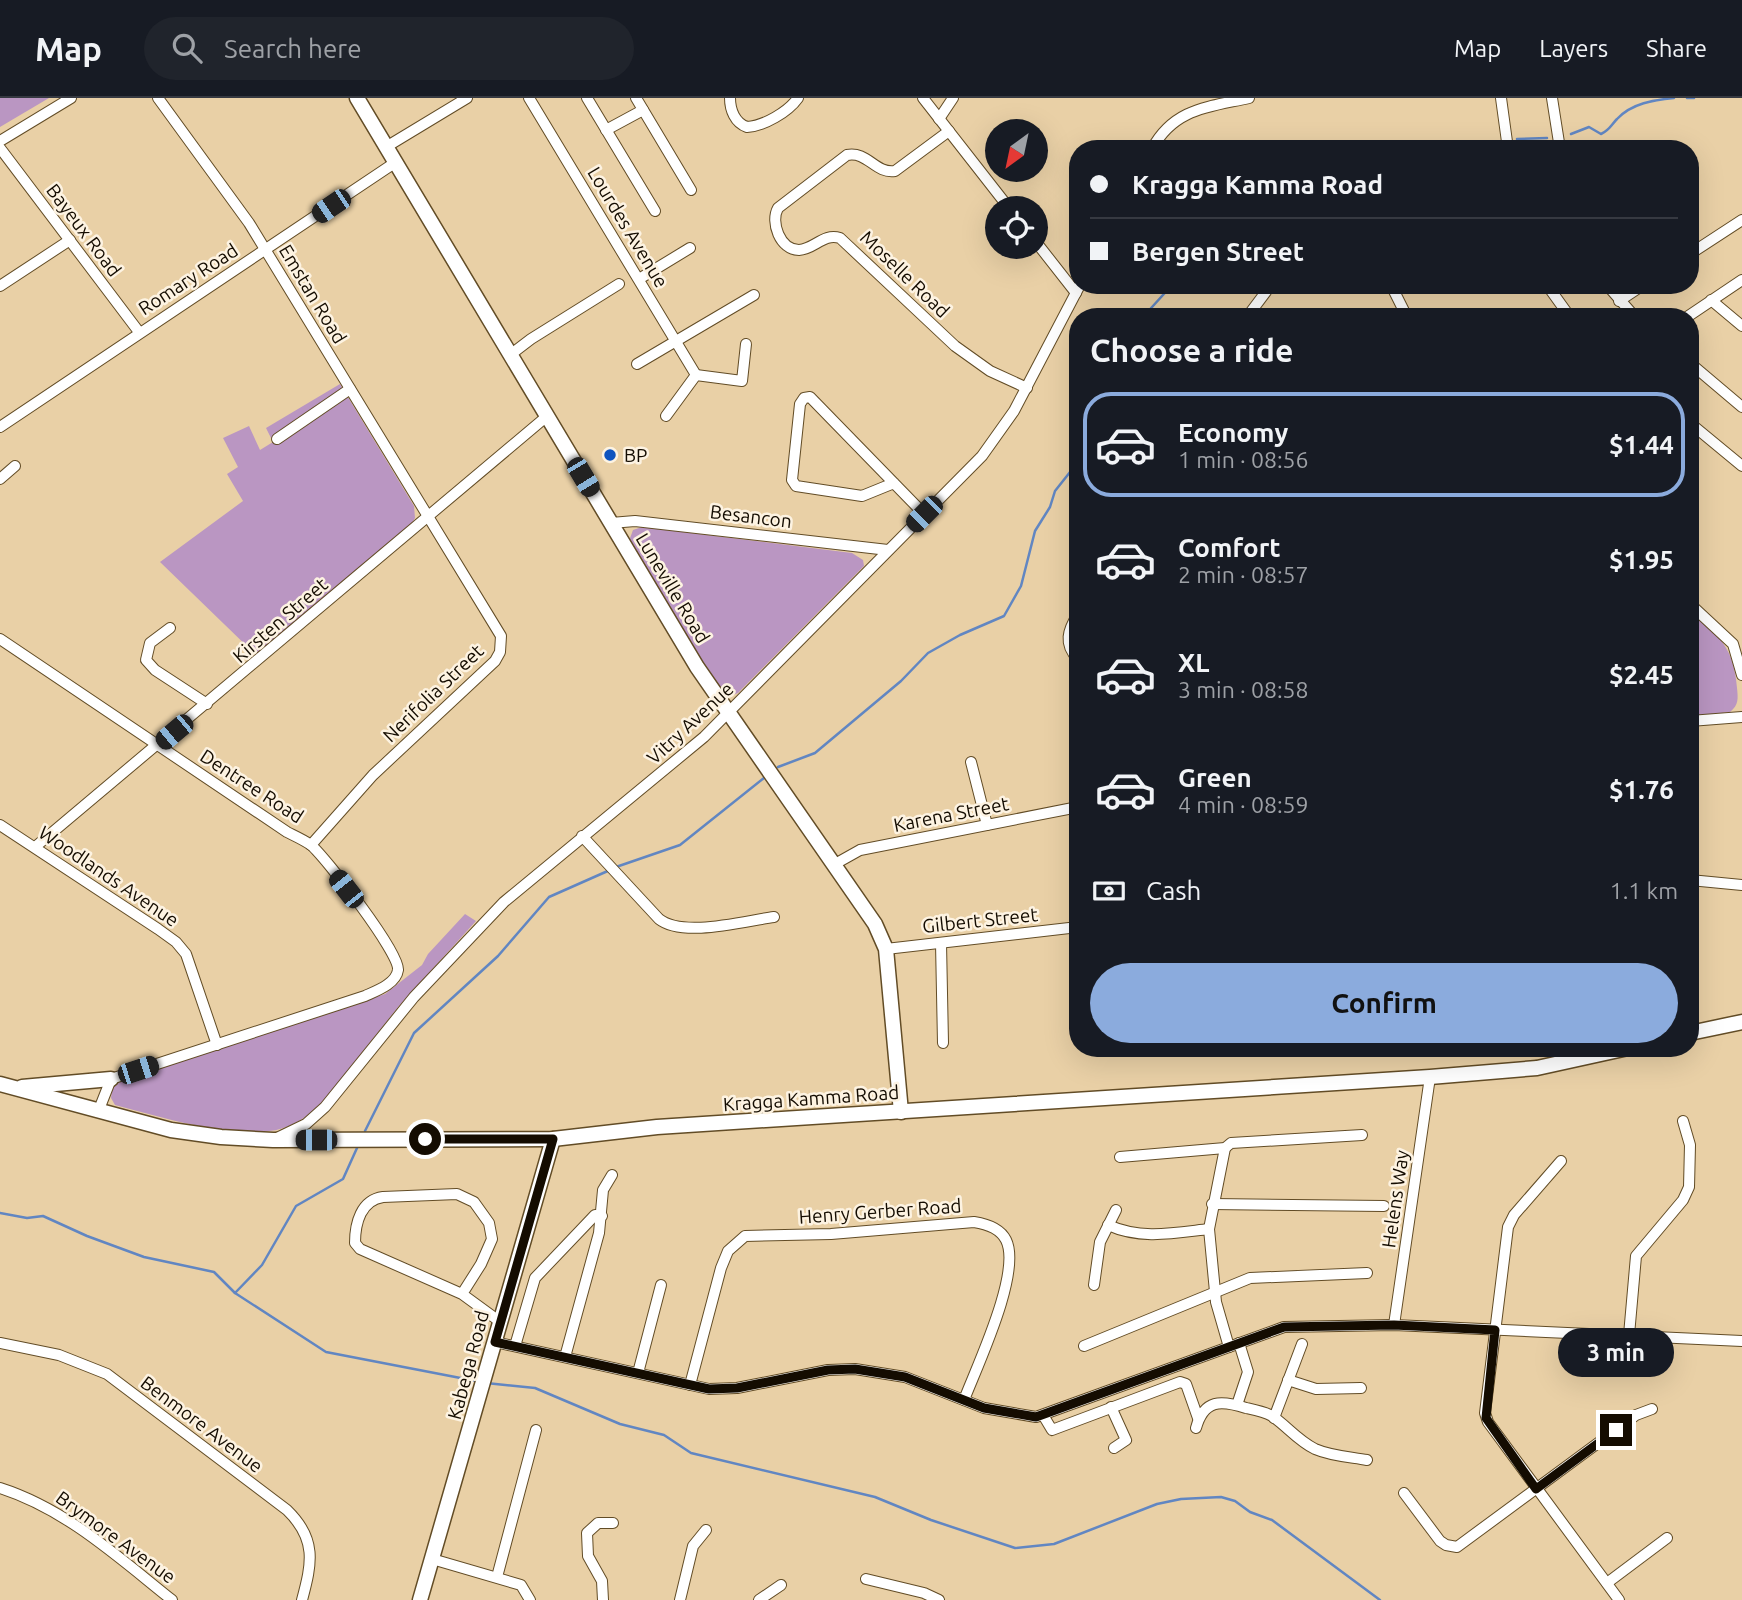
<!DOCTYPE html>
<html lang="en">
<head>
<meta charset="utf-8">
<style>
	:root { --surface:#171b24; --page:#20242c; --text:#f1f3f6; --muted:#9ea1a6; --line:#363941; --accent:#8babdd }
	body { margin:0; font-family:Ubuntu,sans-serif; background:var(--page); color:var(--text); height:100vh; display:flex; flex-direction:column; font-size:26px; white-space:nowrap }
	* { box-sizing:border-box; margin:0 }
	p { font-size:23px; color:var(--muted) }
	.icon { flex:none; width:38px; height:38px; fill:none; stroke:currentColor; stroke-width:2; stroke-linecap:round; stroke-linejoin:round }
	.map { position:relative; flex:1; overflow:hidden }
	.panel { position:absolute; left:1069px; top:210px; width:630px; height:749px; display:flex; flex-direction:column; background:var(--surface); border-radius:28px; box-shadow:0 7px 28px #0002 }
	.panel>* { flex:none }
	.guide { position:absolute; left:1069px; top:42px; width:630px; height:154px; border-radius:28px; box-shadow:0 7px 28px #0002; display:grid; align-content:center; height:154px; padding:0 21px; background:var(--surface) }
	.needle { width:46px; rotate:213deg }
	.fabs { position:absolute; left:985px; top:21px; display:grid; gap:14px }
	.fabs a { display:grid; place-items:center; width:63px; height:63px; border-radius:50%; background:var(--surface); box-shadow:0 7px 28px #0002; font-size:35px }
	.end { position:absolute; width:32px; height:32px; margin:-16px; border:9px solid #140c01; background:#fff; box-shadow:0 0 0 4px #fff }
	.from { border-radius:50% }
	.bubble { position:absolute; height:49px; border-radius:24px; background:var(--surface); box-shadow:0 7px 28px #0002; font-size:23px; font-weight:600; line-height:49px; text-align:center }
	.car { position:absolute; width:21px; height:42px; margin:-21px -10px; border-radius:9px; box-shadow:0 0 5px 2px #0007; background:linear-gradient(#222 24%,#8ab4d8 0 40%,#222 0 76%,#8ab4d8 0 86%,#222 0) }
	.guide b { display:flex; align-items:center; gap:24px; height:66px; font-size:26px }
	.guide b+b { border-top:2px solid var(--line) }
	.guide i { width:18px; height:18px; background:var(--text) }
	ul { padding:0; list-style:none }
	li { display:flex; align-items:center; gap:21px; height:105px; margin:0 14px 10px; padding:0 7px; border:4px solid transparent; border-radius:28px }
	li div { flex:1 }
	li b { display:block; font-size:26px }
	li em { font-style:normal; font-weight:600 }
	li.current { border-color:var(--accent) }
	li>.icon { width:63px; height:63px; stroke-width:1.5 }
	h2 { padding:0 21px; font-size:32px; line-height:84px }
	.pay { display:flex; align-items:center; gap:18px; height:77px; padding:0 21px; font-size:26px }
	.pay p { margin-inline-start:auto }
	.primary-button { display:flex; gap:14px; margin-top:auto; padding:14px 21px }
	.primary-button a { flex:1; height:80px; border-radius:42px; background:var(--accent); color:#111; font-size:28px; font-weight:600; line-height:80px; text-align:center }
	header { display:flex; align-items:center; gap:42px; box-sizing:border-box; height:98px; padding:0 35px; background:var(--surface); border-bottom:2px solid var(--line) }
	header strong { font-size:33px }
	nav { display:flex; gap:38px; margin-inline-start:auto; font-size:24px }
	.search { width:490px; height:63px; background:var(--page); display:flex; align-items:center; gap:18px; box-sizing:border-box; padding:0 24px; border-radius:38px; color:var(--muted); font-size:26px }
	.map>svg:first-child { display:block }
</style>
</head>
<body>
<header>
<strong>Map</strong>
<div class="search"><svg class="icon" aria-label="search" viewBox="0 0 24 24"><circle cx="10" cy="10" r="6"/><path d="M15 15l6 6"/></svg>Search here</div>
<nav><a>Map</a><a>Layers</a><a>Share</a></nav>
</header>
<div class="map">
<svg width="1742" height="1502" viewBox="0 0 1742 1502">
	<rect width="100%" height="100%" fill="#e9d0a6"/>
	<g fill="#ba96c2">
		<polygon points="0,0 49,0 0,29"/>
		<polygon points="340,286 414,408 415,420 411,427 257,558 160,464 243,403 227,376 238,369 223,340 249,328 260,352 273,344 266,330"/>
		<polygon points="642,429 852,455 863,462 864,468 738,595 731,598 720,594 711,581 629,443 633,432"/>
		<path d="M 1690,513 C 1720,538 1734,550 1737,590 C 1738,600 1739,607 1730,614 L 1691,619 Z"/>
		<path d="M 465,816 L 476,823 L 399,908 L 317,1011 C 304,1021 286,1032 269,1033 C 218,1037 164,1020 115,1007 L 111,1000 L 112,991 L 122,982 L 385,896 L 422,867 L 428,856 Z"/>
	</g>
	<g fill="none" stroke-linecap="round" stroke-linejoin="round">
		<g stroke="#6186c2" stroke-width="2.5">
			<polyline points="1687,0 1694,0"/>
			<path d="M 1571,36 L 1589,29 L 1601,36 C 1610,32 1611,27 1617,21 C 1632,5 1654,2 1674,0"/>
			<polyline points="1517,41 1547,40"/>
			<polyline points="1460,51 1499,44"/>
			<polyline points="1143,219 1172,187"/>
			<polyline points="778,669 815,655 901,583 928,555 960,537 1004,518 1021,488 1035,433 1050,409 1055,393 1078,364"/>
			<polyline points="616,769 680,747 764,680"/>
			<polyline points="365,1033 414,935 498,858 549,799 610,772"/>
			<polyline points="0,1115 27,1120 43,1118 87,1138 144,1159 214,1174 235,1195 326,1254 476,1283"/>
			<polyline points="235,1195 262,1167 296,1108 343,1081 357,1050"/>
			<polyline points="486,1285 535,1290 620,1326 664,1337 691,1355 875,1399 931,1422 1015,1450 1054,1446 1157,1406 1181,1401 1221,1399 1235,1403 1250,1414 1272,1422 1380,1502"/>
		</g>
		<defs>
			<g id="street">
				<polyline points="158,0 249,125 501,538 500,554 495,563 373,677 311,747"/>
				<polyline points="529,0 696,277"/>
				<polyline points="587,0 655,113"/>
				<polyline points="636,0 691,92"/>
				<path d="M 730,0 C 730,12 735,25 747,29 C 764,28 788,14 798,0"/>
				<polyline points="923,0 1009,110"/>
				<polyline points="1501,0 1508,51"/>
				<polyline points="1552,0 1560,51"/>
				<polyline points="939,21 953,0"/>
				<polyline points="606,32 643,12"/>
				<path d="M 949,33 L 895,73 C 875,76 868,53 847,57 L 778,110 C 770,124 780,152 799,152 C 815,151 823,135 840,140 L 955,248 L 990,273 L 1027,290"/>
				<polyline points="0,43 71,0"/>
				<polyline points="386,49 467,0"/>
				<polyline points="0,50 139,234"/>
				<path d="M 1152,51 C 1174,10 1209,9 1249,0"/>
				<polyline points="1036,144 1076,195"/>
				<polyline points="1690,156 1742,122"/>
				<polyline points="639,181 690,150"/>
				<polyline points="1391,187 1407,219"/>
				<polyline points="1547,187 1570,219"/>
				<polyline points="1607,187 1635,219"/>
				<polyline points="0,188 70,142"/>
				<polyline points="1711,202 1742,228"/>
				<polyline points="1619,203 1643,187"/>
				<polyline points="1247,219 1271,187"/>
				<polyline points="1687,219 1742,182"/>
				<polyline points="510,257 531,241 619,186"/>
				<polyline points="1690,265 1742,309"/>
				<polyline points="637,266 754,197"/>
				<polyline points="666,318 696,277 742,283 746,246"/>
				<polyline points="1690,325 1742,368"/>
				<polyline points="0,329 396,64"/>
				<polyline points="277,341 350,291"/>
				<polyline points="0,381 15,368"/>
				<polyline points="894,385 862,398 796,388 792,382 800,306 804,300 810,299 924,416"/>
				<polyline points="611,425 635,423 888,452"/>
				<polyline points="1690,506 1733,546 1742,577"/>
				<path d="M 1078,516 C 1068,532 1063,546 1078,561"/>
				<polyline points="170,530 150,545 146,562 155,572 207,606"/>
				<path d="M 0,541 L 287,734 C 295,738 304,742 311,747 C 326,760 400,855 398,872 C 396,886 376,893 365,898 L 111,981 L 98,1014"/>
				<polyline points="1690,623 1742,619"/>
				<polyline points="971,664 987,727"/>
				<polyline points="0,727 158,831 176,844 186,856 217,947"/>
				<path d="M 582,738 L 659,821 C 683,840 744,823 774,819"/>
				<polyline points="35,749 546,319"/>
				<polyline points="835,766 860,752 1078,709"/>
				<polyline points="1690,782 1742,787"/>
				<polyline points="941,845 943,945"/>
				<polyline points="886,851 1078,829"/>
				<polyline points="277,1040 306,1026 325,1009 414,899 504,804 704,639 982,358 1014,313 1080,187"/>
				<polyline points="1225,1050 1209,1131 1216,1204 1229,1249"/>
				<polyline points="1120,1059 1225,1050 1231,1045 1362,1037"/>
				<polyline points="1561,1063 1514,1117 1508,1129 1485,1315 1488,1324 1619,1502"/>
				<polyline points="1212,1106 1384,1108"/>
				<path d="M 1108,1127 C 1141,1142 1174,1135 1209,1131"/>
				<polyline points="1094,1187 1100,1144 1116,1112"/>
				<path d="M 462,1196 L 481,1166 L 492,1141 L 489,1125 L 474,1104 L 457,1096 L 383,1099 C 361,1102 355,1125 355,1145 L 360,1151 L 462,1196 L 499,1223"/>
				<polyline points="1394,1227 1430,979"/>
				<polyline points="1629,1237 1636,1158 1683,1102 1689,1089 1690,1047 1683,1023"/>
				<polyline points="495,1244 709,1291 737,1290 828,1272 855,1271 905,1279 984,1310 1036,1319 1284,1229 1394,1227 1742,1243"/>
				<path d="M 0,1245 L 59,1257 L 107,1276 L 287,1412 C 317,1441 312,1465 302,1502"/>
				<polyline points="515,1248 535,1180 595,1117 602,1118"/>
				<polyline points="1084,1248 1250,1180 1367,1175"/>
				<polyline points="565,1259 599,1135 603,1092 612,1077"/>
				<polyline points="638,1275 661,1187"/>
				<polyline points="1288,1282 1316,1291 1361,1290"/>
				<path d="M 690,1287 L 721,1170 L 728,1153 L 745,1138 L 831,1136 L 974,1124 C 987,1126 1000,1130 1006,1142 C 1022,1174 977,1268 964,1302"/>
				<polyline points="1237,1307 1248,1274 1239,1245"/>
				<polyline points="1111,1309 1126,1342 1114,1350"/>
				<polyline points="1043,1317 1052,1332 1180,1284 1186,1286 1198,1320"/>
				<polyline points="1274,1320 1302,1246"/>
				<path d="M 1196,1330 C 1204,1301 1221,1302 1246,1310 C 1255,1312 1265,1314 1272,1318 C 1287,1328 1297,1342 1315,1351 C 1331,1358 1350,1359 1367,1362"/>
				<path d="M 0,1390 C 66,1411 118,1459 172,1502"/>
				<polyline points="1404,1395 1440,1443 1446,1447 1457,1449 1636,1317 1652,1311"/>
				<polyline points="432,1461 521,1487 530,1502"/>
				<polyline points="497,1479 536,1332"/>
				<polyline points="866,1481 924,1495 939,1502"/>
				<polyline points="1607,1485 1667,1440"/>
				<polyline points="603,1502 602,1483 588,1458 587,1435 598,1425 613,1425"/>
				<polyline points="680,1502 693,1448 706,1432"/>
				<polyline points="759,1502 781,1487"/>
			</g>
			<g id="secondary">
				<polyline points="357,0 697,569 875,826 886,851 901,1014"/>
				<polyline points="1690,935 1742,924"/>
				<polyline points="0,986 171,1032 221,1039 273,1042 553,1041 657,1029 1430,979 1537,970 1628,950"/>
				<polyline points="22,989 111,981"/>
				<polyline points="420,1502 553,1041"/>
			</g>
		</defs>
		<use href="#street" stroke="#624c26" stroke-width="12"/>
		<use href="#secondary" stroke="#624c26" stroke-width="17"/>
		<use href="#street" stroke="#fff" stroke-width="10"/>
		<use href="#secondary" stroke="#fff" stroke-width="14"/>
	</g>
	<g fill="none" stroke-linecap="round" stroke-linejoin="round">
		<polyline stroke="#140c01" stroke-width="9" points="425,1041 553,1041 495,1244 709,1291 737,1290 828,1272 855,1271 905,1279 984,1310 1036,1319 1284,1229 1394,1227 1495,1232 1486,1320 1536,1391 1616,1332"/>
	</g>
	<circle fill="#0f54bf" stroke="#fdf3e2" stroke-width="2.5" cx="610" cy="357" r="7"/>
	<g text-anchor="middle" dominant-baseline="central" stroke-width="5" stroke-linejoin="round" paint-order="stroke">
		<g font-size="19" fill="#140c01" stroke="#fdf3e2">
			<text transform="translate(628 129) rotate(59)">Lourdes Avenue</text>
			<text transform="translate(84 132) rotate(53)">Bayeux Road</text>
			<text transform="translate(905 176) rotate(44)">Moselle Road</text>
			<text transform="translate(188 181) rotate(-33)">Romary Road</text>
			<text transform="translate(313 196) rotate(59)">Emstan Road</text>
			<text transform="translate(751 418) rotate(7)">Besancon</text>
			<text transform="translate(673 490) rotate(59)">Luneville Road</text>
			<text transform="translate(280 522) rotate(-41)">Kirsten Street</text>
			<text transform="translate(433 595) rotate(-44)">Nerifolia Street</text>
			<text transform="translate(690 625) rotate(-43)">Vitry Avenue</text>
			<text transform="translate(252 688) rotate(33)">Dentree Road</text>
			<text transform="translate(951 716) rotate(-11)">Karena Street</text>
			<text transform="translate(109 778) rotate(34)">Woodlands Avenue</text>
			<text transform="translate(980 822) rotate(-6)">Gilbert Street</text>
			<text transform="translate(811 1000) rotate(-4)">Kragga Kamma Road</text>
			<text transform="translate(1395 1101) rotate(-82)">Helens Way</text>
			<text transform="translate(880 1113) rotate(-4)">Henry Gerber Road</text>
			<text transform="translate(468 1267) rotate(-75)">Kabega Road</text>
			<text transform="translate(202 1326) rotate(37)">Benmore Avenue</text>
			<text transform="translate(116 1439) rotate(36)">Brymore Avenue</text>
		</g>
		<g font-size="19" fill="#140c01" stroke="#fdf3e2" text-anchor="start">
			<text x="624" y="357">BP</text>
		</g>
	</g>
</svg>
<div class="fabs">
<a><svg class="needle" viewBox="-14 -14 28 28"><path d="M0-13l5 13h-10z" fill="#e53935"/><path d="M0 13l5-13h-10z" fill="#9ea1a6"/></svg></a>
<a><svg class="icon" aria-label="locate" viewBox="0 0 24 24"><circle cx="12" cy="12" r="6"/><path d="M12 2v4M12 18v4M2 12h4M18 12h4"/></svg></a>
</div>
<i class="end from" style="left:425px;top:1041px"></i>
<i class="end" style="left:1616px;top:1332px"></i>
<div class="bubble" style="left:1558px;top:1230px;width:116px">3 min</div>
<i class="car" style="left:331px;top:108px;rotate:236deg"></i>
<i class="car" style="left:583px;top:379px;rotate:149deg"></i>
<i class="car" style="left:924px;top:416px;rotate:225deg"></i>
<i class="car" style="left:174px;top:634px;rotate:230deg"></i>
<i class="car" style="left:346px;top:791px;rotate:322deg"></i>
<i class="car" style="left:138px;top:972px;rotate:72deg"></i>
<i class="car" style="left:316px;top:1042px;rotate:270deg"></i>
<div class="guide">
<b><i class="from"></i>Kragga Kamma Road</b>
<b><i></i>Bergen Street</b>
</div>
<section class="panel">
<h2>Choose a ride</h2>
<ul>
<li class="current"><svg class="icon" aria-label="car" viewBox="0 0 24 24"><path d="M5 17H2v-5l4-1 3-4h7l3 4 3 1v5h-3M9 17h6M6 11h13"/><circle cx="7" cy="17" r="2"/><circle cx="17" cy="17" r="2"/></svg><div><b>Economy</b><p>1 min · 08:56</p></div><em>$1.44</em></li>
<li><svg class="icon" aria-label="car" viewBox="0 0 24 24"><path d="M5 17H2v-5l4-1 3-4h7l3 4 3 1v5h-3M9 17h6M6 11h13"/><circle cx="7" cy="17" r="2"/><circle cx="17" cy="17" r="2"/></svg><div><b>Comfort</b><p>2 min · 08:57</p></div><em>$1.95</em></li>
<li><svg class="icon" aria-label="car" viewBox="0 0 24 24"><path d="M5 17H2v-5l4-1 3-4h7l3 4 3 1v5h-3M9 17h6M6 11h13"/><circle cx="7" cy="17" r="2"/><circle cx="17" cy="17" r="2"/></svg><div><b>XL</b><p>3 min · 08:58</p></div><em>$2.45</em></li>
<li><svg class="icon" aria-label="car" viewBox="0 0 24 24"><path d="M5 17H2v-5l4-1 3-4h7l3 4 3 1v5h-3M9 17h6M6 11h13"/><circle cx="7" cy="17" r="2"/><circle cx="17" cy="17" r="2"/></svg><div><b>Green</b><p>4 min · 08:59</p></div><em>$1.76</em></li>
</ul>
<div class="pay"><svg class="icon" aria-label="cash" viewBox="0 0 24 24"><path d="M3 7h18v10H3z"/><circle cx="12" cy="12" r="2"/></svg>Cash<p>1.1 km</p></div>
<div class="primary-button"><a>Confirm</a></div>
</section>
</div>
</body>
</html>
